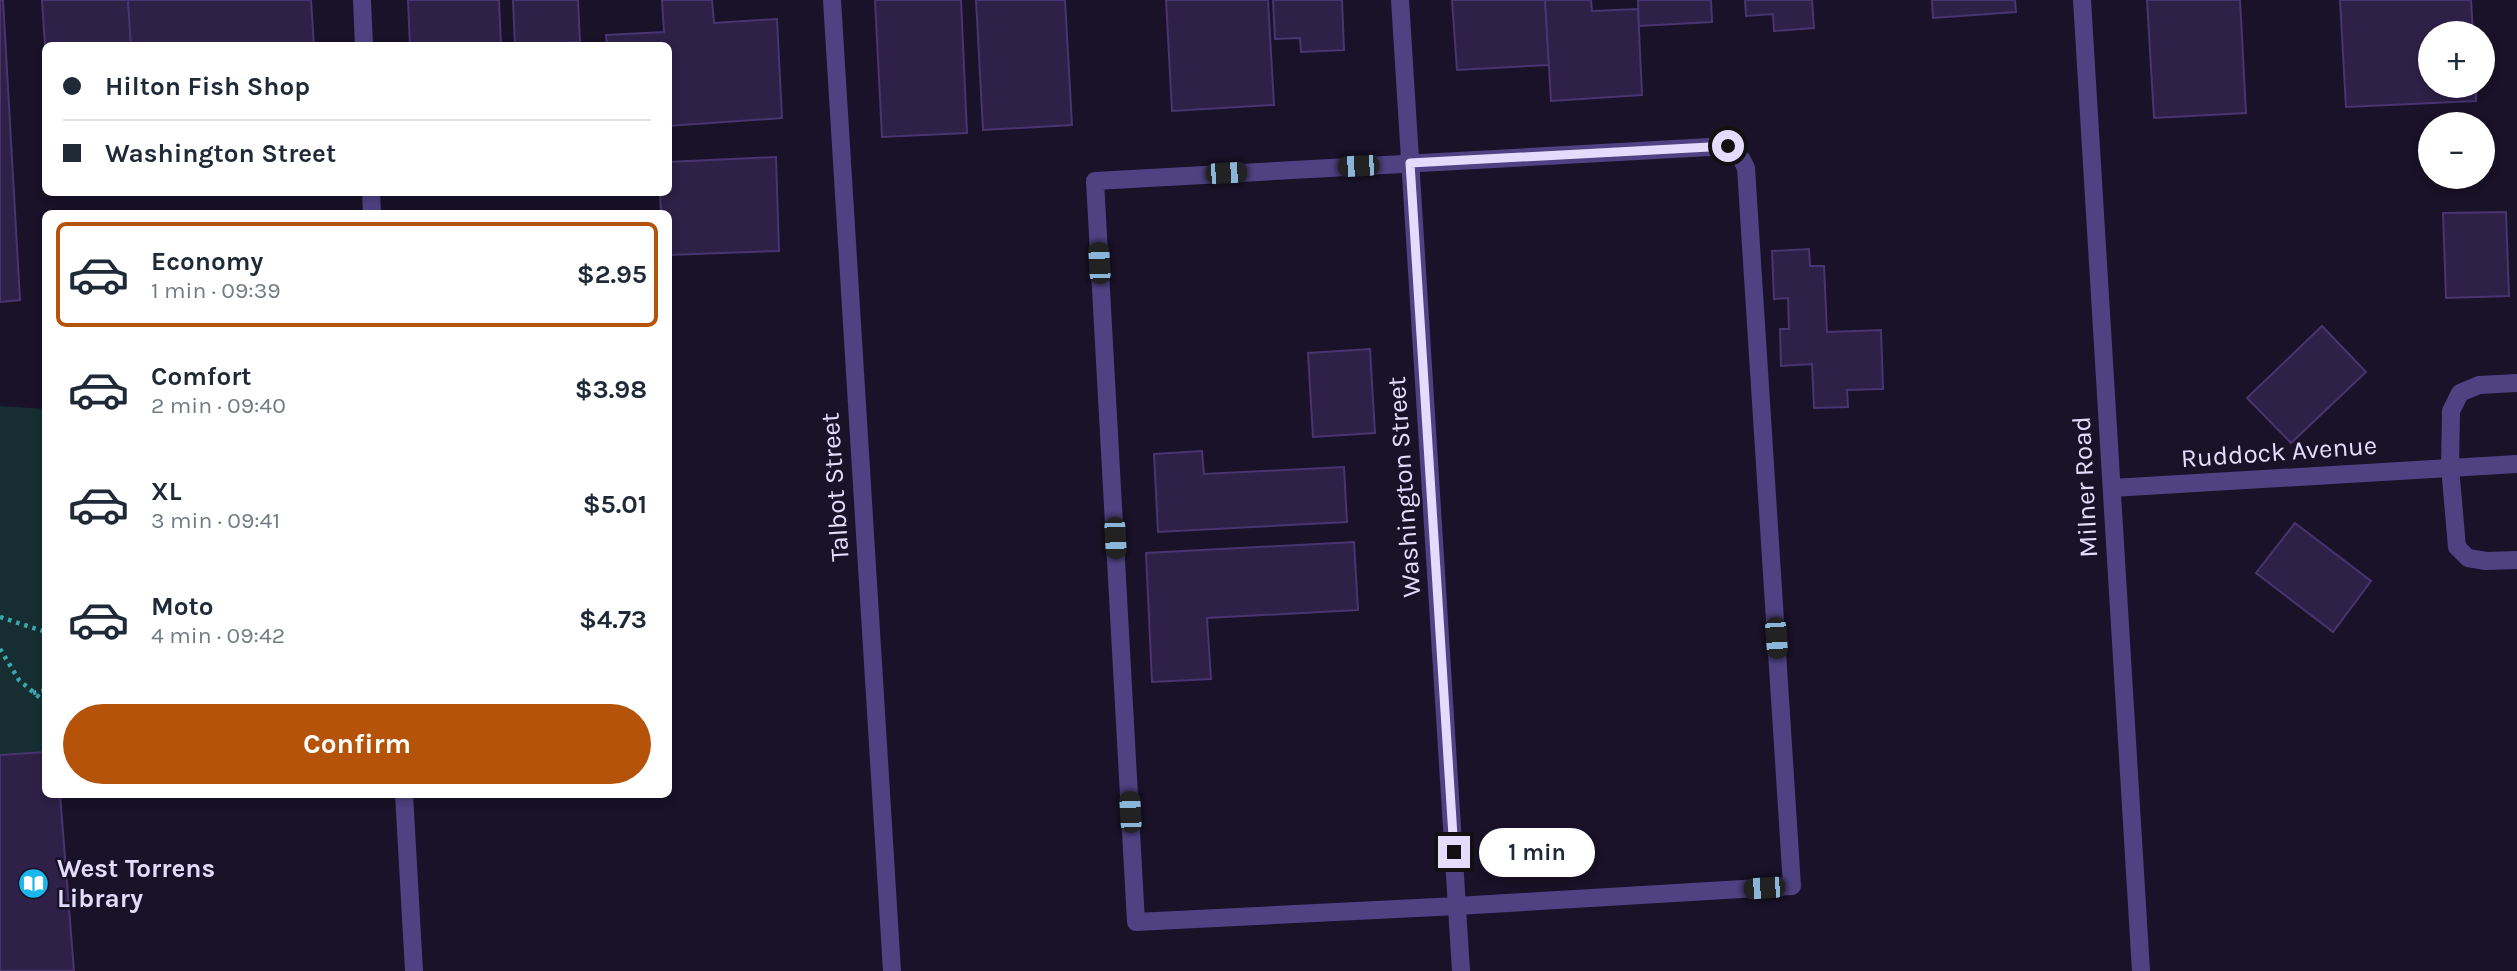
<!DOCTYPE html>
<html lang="en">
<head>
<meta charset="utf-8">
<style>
	:root { --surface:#fff; --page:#f6f6f7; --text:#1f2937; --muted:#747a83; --line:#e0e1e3; --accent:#b45309 }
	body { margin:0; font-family:Karla,sans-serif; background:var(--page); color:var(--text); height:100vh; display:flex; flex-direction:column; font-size:26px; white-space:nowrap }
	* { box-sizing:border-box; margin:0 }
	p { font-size:23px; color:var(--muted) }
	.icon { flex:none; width:38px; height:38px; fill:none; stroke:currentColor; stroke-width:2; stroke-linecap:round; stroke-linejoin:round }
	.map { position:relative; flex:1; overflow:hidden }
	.drawer { position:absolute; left:42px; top:210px; width:630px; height:588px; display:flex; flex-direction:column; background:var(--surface); border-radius:10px; box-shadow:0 4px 10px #0003 }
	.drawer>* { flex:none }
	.top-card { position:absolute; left:42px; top:42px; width:630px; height:154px; border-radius:10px; box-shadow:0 4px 10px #0003; display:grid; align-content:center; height:154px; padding:0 21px; background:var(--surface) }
	.tools { position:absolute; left:2418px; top:21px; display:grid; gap:14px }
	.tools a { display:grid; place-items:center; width:77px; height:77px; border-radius:50%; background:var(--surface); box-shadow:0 4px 10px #0003; font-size:35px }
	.end { position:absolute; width:32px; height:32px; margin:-16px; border:9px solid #e4dcfc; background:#111; box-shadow:0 0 0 4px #111 }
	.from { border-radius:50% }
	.bubble { position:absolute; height:49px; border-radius:24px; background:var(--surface); box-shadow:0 4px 10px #0003; font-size:23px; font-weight:700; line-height:49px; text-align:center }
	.car { position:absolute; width:21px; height:42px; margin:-21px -10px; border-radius:9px; box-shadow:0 0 5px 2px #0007; background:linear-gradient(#222 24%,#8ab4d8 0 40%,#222 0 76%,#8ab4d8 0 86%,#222 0) }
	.top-card b { display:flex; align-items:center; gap:24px; height:66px; font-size:26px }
	.top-card b+b { border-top:2px solid var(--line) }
	.top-card i { width:18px; height:18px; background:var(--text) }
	ul { padding:12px 0 0; list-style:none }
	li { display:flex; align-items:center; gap:21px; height:105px; margin:0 14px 10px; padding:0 7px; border:4px solid transparent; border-radius:10px }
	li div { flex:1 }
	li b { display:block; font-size:26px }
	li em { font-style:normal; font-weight:700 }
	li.selected { border-color:var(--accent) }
	li>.icon { width:63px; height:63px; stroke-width:1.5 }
	.primary-button { display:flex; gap:14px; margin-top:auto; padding:14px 21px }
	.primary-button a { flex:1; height:80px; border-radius:42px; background:var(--accent); color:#fff; font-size:28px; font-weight:700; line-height:80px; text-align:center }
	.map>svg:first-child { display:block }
</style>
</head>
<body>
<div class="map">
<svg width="2517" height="971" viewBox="0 0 2517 971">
	<rect width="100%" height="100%" fill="#191228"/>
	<polygon fill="#162e31" points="0,406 46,409 45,752 0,756"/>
	<g fill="#2e2047" stroke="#493471" stroke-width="2">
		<polygon points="0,0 3,0 20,300 0,302"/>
		<polygon points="42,0 128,0 131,46 46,46 46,61"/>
		<polygon points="128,0 311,0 314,46 131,46"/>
		<polygon points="408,0 499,0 501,46 410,46"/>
		<polygon points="513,0 578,0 580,42 515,46"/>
		<polygon points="662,0 712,0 714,23 777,19 782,118 668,126 668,46 607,46 606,35 664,32"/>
		<polygon points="875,0 961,0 967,133 882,137"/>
		<polygon points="976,0 1065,0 1072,125 983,130"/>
		<polygon points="1166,0 1268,0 1274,105 1172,111"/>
		<polygon points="1273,0 1342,0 1344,50 1301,52 1300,38 1275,39"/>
		<polygon points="1452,0 1545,0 1549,65 1457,70"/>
		<polygon points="1545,0 1591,0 1592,11 1638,9 1642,95 1551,101"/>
		<polygon points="1638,0 1711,0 1712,22 1639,26"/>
		<polygon points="1745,0 1812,0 1814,28 1774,31 1773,14 1746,16"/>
		<polygon points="1932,0 2015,0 2016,12 1933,18"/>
		<polygon points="2147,0 2240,0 2246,113 2154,118"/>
		<polygon points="2340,0 2471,0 2473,33 2431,33 2431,86 2476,86 2476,101 2346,107"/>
		<polygon points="776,157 779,251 668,255 668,214 661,214 660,192 668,192 668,162"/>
		<polygon points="2506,212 2509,296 2446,298 2443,213"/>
		<polygon points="1809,249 1810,266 1824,266 1827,332 1881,330 1883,389 1847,390 1848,407 1814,408 1812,364 1781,366 1780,329 1789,329 1788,298 1774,299 1772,251"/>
		<polygon points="2322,326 2366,372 2291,443 2247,398"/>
		<polygon points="1370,349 1375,433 1313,437 1308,353"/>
		<polygon points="1202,451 1204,474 1344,467 1347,522 1158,532 1154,454"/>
		<polygon points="2295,523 2371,581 2333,632 2256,573"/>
		<polygon points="1354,542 1358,610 1207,618 1211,679 1152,682 1146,553"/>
		<polygon points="46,752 46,794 60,794 74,971 0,971 0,755"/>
	</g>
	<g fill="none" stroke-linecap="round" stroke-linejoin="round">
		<g stroke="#3ba7b1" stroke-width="4.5" stroke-dasharray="3.5 5" stroke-linecap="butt">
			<polyline points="0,617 46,632"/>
			<polyline points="0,649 19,680 46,703"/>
			<polyline points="33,693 46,690"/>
		</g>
		<g stroke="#4e4283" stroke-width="18">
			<polyline points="362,0 364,46"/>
			<polyline points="832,0 892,971"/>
			<polyline points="1400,0 1461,971"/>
			<polyline points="2082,0 2141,971"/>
			<polygon points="1728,146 1742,160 1746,168 1792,886 1457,906 1136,922 1095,181"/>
			<polyline points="371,192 372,214"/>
			<polyline points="2517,383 2479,385 2460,393 2451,411 2450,467 2457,547 2468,558 2486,561 2517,560"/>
			<polyline points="2112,488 2517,464"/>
			<polyline points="404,794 414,971"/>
		</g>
	</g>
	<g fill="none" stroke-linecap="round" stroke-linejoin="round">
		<polyline stroke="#e4dcfc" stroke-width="9" points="1454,852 1410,163 1728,146"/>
	</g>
	<defs>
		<symbol id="library-disc" viewBox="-11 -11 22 22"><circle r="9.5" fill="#19b7ec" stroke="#191228"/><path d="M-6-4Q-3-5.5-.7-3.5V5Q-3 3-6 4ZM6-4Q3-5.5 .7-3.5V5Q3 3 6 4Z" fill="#fff"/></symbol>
	</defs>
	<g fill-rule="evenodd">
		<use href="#library-disc" x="16" y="866" width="35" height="35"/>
	</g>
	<g text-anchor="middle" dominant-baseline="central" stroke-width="5" stroke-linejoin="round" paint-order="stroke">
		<g font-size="26" fill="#e4dcfc" stroke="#191228">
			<text transform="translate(2279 452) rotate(-4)">Ruddock Avenue</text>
			<text transform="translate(835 487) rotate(-94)">Talbot Street</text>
			<text transform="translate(1404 487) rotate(-94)">Washington Street</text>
			<text transform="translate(2085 487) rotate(-93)">Milner Road</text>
		</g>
		<g font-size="26" font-weight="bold" fill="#e4dcfc" stroke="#191228" text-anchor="start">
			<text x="57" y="868">West Torrens<tspan x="57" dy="30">Library</tspan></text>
		</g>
	</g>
</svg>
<div class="tools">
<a>+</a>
<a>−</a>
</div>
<i class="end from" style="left:1728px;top:146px"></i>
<i class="end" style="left:1454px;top:852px"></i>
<div class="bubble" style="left:1479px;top:828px;width:116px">1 min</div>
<i class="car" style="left:1358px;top:166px;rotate:267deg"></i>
<i class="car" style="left:1226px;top:173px;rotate:87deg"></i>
<i class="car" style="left:1099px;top:263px;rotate:357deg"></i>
<i class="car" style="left:1115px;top:538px;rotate:177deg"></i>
<i class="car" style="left:1776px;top:638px;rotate:176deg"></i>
<i class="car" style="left:1130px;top:812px;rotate:357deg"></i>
<i class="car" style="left:1764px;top:888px;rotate:266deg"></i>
<div class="top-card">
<b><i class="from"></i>Hilton Fish Shop</b>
<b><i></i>Washington Street</b>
</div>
<section class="drawer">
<ul>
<li class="selected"><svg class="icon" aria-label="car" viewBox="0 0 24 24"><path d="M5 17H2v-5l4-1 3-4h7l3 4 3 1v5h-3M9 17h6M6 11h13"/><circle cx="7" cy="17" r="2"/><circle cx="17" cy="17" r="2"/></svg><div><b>Economy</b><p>1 min · 09:39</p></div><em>$2.95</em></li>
<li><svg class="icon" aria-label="car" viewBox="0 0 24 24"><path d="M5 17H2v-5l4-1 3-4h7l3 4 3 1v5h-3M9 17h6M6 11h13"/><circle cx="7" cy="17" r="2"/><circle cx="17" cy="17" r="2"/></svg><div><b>Comfort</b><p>2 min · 09:40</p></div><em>$3.98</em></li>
<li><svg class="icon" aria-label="car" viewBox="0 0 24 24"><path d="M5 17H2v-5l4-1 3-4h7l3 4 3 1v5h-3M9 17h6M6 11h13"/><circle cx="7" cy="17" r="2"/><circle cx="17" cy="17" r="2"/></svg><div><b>XL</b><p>3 min · 09:41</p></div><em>$5.01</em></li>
<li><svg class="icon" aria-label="car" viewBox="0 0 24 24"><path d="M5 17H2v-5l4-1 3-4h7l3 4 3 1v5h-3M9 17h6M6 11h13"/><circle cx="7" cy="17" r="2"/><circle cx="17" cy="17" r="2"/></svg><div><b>Moto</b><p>4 min · 09:42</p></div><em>$4.73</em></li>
</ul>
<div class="primary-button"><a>Confirm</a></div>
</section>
</div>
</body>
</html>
